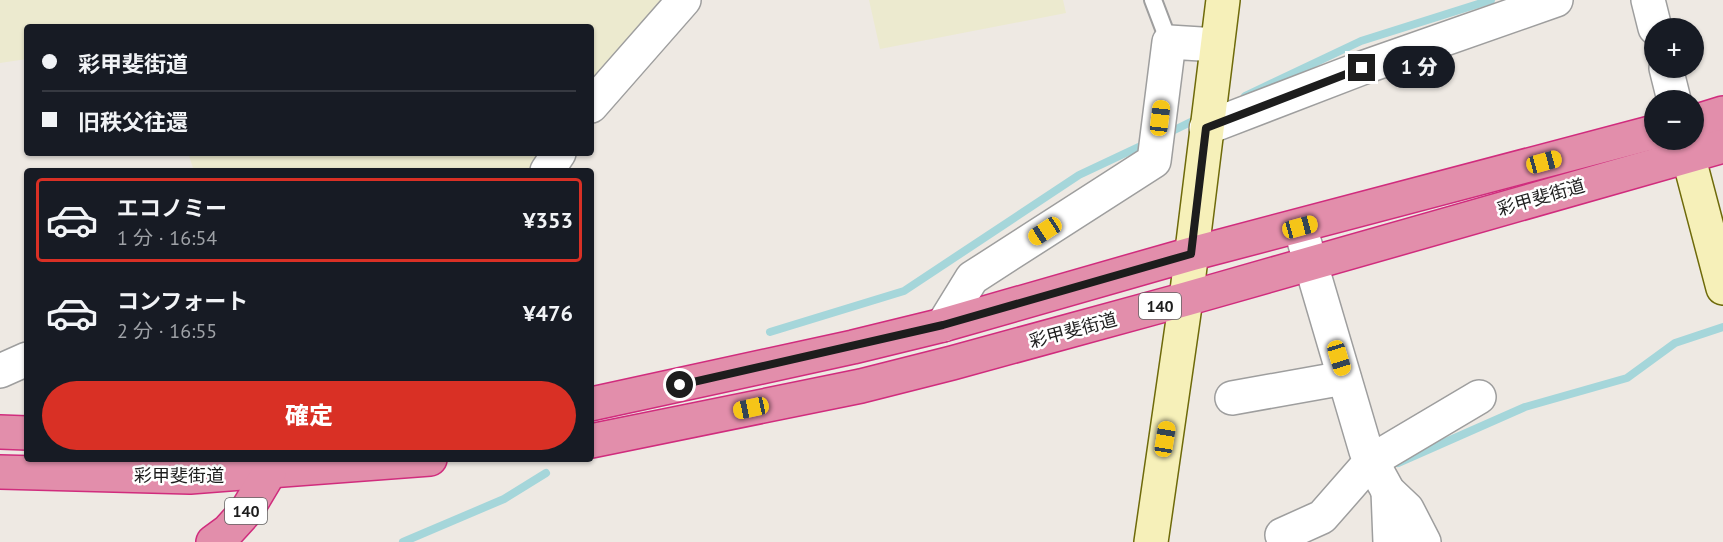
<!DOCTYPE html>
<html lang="ja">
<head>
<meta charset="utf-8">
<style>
	:root { --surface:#171b24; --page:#20242c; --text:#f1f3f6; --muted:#9ea1a6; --line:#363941; --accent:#d93025 }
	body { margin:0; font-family:"PT Sans","Noto Sans JP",sans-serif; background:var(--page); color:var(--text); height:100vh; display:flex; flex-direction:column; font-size:22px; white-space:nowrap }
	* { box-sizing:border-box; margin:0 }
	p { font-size:20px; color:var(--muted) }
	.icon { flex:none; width:33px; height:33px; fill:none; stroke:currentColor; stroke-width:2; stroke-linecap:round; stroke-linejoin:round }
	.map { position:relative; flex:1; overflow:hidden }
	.panel { position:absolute; left:24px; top:168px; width:570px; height:294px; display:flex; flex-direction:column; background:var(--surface); border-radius:6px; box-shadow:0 2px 4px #0004 }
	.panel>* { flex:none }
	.banner { position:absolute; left:24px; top:24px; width:570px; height:132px; border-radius:6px; box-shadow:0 2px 4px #0004; display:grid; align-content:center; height:132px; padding:0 18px; background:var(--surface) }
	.buttons { position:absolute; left:1644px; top:18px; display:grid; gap:12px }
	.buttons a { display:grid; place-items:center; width:60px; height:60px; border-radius:50%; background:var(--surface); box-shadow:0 2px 4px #0004; font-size:30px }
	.end { position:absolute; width:27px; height:27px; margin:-14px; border:8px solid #1d1d1d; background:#fff; box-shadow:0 0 0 3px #fff }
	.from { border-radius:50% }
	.bubble { position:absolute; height:42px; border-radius:21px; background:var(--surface); box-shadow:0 2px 4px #0004; font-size:20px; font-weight:800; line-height:42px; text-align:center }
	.car { position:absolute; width:18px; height:36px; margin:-18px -9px; border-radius:8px; box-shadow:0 0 4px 2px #0007; background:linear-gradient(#f5c518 24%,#345 0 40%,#f5c518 0 76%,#345 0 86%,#f5c518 0) }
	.banner b { display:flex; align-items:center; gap:21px; height:57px; font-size:22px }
	.banner b+b { border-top:2px solid var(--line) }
	.banner i { width:15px; height:15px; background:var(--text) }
	ul { padding:10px 0 0; list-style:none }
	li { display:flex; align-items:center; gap:18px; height:84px; margin:0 12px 9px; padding:0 6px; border:3px solid transparent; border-radius:6px }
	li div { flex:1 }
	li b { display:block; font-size:22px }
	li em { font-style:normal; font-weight:800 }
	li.on { border-color:var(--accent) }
	li>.icon { width:54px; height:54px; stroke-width:1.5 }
	.action { display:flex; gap:12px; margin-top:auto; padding:12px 18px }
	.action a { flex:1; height:69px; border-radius:36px; background:var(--accent); color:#fff; font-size:24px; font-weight:800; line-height:69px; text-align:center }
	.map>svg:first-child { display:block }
</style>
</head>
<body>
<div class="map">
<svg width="1723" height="542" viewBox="0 0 1723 542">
	<rect width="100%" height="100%" fill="#eee9e3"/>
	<g fill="#eceacf">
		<polygon points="0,0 699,0 591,119 591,27 27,27 27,59 0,63"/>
		<polygon points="869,0 1063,0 1066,13 880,49"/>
		<polygon points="188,153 560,153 544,171 194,171"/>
	</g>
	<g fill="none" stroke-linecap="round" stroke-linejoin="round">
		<g stroke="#a5d6da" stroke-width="8">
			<polyline points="1245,96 1361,41 1491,0"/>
			<polyline points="1164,135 1201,117"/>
			<polyline points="770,332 904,291 1079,175 1147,143"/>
			<polyline points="1398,463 1525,407 1627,378 1675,343 1723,327"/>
			<polyline points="403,542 504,499 546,473"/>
		</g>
		<defs>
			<polyline id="lane" points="1153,0 1169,42"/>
			<g id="street">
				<polyline points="1648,0 1655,28"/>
				<polyline points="1666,68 1674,100"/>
				<polyline points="591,106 684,0"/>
				<polyline points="1206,128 1362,68 1556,0"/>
				<polyline points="547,171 559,153"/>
				<polyline points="1300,227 1366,451 1388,491 1407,509 1424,542"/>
				<polyline points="943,325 972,278 1154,161 1169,42 1217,45"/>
				<polyline points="0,371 27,359"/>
				<polyline points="1232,398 1344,378"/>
				<polyline points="1388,491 1390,542"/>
				<polyline points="1282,535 1322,517 1371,461 1479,397"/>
			</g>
			<g id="secondary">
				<polyline points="1688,155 1723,288"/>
				<polyline points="1151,542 1186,299 1223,0"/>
			</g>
			<g id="highway">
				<polyline points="1694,122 1723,113"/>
				<polyline points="591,404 853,347 943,325 1191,254 1654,132"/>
				<polyline points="0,432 27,433"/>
				<polyline points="591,441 861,386 952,363 1186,299 1723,146"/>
				<polyline points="0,472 190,477 430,459"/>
				<polyline points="213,542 228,531 247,510 269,473 269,459"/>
			</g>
		</defs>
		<use href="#lane" stroke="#9e9e9e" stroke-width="20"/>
		<use href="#street" stroke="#9e9e9e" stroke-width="36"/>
		<use href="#secondary" stroke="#6e6a0a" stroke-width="36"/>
		<use href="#highway" stroke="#d02c7d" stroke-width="36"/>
		<use href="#lane" stroke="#fff" stroke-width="16"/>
		<use href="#street" stroke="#fff" stroke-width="33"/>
		<use href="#secondary" stroke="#f6f0b9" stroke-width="33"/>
		<use href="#highway" stroke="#e28eab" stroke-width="33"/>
	</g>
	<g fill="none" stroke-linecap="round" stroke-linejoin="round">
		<polyline stroke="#1d1d1d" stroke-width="8" points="680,385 943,325 1191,254 1206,128 1362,68"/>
	</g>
	<g text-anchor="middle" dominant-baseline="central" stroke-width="5" stroke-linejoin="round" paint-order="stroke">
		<g fill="#fff" stroke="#616161" stroke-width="1.5">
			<rect x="1139" y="293" width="42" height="26" rx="4.5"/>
			<rect x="225" y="498" width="42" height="26" rx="4.5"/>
		</g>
		<g font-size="16" font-weight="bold" fill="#1d1d1d">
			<text x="1160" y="306">140</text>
			<text x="246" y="511">140</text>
		</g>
		<g font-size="18" fill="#1d1d1d" stroke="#fff">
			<text transform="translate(1541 197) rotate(-16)">彩甲斐街道</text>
			<text transform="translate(1073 330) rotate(-15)">彩甲斐街道</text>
			<text x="179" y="475">彩甲斐街道</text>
		</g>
	</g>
</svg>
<div class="buttons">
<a>+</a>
<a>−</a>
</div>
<i class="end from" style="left:680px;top:385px"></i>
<i class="end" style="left:1362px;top:68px"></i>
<div class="bubble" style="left:1383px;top:46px;width:72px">1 分</div>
<i class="car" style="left:1160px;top:118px;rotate:7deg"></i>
<i class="car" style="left:1544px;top:162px;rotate:75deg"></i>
<i class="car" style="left:1300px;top:227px;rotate:75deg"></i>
<i class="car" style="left:1045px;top:231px;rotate:237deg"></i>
<i class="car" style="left:1339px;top:358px;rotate:163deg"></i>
<i class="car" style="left:751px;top:408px;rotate:258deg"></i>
<i class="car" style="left:1165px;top:439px;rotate:9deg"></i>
<div class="banner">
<b><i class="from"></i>彩甲斐街道</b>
<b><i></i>旧秩父往還</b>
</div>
<section class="panel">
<ul>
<li class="on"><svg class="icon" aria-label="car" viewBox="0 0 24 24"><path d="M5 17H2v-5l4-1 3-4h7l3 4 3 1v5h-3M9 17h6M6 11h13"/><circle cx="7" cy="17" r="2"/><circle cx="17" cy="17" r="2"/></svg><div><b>エコノミー</b><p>1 分 · 16:54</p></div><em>¥353</em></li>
<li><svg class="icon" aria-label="car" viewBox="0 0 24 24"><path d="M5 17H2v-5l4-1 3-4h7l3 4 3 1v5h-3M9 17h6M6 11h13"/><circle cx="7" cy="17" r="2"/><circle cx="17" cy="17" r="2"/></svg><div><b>コンフォート</b><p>2 分 · 16:55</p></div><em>¥476</em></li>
</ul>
<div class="action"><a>確定</a></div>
</section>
</div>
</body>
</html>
